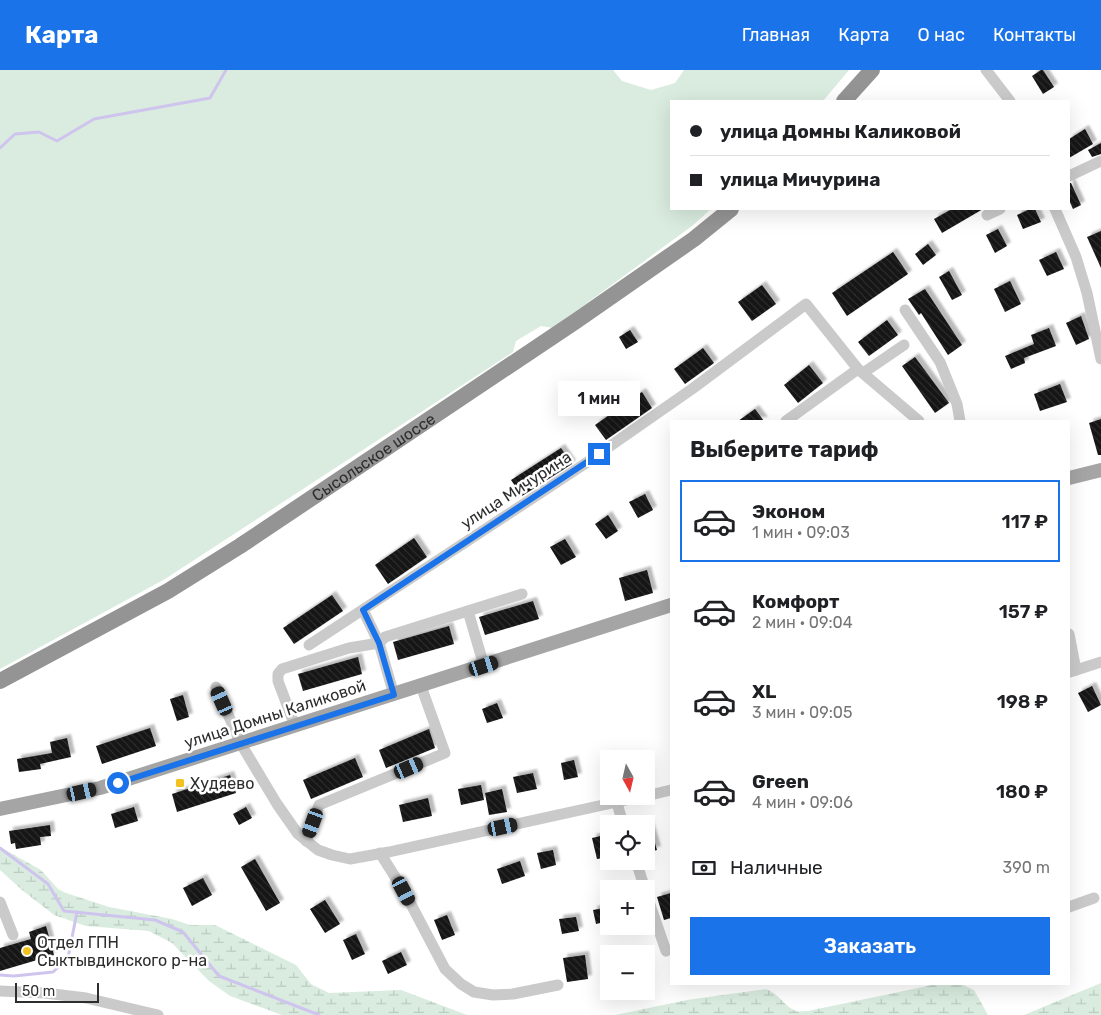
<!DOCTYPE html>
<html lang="ru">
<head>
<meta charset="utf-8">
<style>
	:root { --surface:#fff; --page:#f2f2f2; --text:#202124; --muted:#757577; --line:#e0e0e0; --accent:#1a73e8 }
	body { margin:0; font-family:Rubik,sans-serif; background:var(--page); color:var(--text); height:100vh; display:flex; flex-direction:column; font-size:19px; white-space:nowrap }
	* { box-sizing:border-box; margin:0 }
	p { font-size:16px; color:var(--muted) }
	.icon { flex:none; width:28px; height:28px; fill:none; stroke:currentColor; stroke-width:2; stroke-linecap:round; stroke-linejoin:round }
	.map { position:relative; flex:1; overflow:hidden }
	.details { position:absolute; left:670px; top:350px; width:400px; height:565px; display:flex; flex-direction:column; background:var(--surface); border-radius:0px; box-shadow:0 5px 20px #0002 }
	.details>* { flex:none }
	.hud { position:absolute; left:670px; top:30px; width:400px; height:110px; border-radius:0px; box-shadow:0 5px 20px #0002; display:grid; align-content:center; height:110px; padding:0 20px; background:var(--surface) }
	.needle { width:32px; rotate:172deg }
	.tools { position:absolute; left:600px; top:680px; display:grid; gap:10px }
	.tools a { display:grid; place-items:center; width:55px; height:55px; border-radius:0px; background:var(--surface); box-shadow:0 5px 20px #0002; font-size:25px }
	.scale { position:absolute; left:15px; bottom:12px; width:84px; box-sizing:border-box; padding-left:5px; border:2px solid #2d2d2d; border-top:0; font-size:14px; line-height:18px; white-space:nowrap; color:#2d2d2d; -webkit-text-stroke:4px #fff; paint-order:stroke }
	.end { position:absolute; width:22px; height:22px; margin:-11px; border:6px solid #1a73e8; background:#fff; box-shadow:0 0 0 2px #fff }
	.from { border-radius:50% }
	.bubble { position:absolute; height:35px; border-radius:0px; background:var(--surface); box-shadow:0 5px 20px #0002; font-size:16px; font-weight:600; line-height:35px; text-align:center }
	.car { position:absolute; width:15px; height:30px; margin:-15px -8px; border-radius:6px; box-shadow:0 0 4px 1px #0007; background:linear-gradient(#222 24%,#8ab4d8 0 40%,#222 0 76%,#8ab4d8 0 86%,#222 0) }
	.hud b { display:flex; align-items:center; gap:18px; height:48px; font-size:19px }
	.hud b+b { border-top:1px solid var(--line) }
	.hud i { width:12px; height:12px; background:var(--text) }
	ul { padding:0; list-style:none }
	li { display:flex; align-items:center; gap:15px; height:82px; margin:0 10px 8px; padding:0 10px; border:2px solid transparent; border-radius:0px }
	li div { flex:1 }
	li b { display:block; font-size:19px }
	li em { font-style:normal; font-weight:600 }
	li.active { border-color:var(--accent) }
	li>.icon { width:45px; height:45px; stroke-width:1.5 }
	h2 { padding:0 20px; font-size:22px; line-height:60px }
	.pay { display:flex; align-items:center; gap:12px; height:55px; padding:0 20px; font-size:19px }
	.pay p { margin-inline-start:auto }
	.action { display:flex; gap:10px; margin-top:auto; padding:10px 20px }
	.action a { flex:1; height:58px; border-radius:0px; background:var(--accent); color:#fff; font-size:20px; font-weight:600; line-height:58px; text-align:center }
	header { display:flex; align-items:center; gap:30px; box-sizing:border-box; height:70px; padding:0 25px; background:var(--accent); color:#fff }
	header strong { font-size:24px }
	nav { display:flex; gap:28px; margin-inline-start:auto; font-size:18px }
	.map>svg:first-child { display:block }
</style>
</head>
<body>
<header>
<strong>Карта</strong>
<nav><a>Главная</a><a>Карта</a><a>О нас</a><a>Контакты</a></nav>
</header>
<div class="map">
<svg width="1101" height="945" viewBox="0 0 1101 945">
	<defs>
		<pattern id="wetland-marsh" width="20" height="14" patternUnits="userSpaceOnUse" patternTransform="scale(1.25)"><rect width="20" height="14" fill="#d9ecdf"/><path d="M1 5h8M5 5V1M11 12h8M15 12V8" fill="none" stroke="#bbcbc0"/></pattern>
		<pattern id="building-back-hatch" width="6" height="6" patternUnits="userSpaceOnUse" patternTransform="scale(1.25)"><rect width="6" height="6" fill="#141414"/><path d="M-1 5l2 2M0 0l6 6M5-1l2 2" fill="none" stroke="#2e2e2e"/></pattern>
		<filter id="shadow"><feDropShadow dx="4" dy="-4" stdDeviation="1" flood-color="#0004"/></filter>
	</defs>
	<rect width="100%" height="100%" fill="#fff"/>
	<polygon fill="#d9ecdf" points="0,0 613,0 622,11 651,20 675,13 684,0 849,0 823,31 671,31 671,139 711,139 692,156 553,258 541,256 516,271 513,282 165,509 0,599"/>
	<g fill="url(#wetland-marsh)">
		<polygon points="0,777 41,800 58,819 66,823 109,837 172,849 190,855 215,855 296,895 311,914 329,923 401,920 467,945 282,945 230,926 209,911 172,873 149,861 86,856 54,845 22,820 0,800"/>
		<polygon points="1101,913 1101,945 1024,945"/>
		<path d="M 937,914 L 961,914 L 974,920 L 988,945 L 615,945 L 687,930 L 766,919 C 780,924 784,937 796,941 C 799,942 805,941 808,941 Z"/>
	</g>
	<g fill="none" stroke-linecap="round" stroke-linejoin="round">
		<g stroke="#cec4ee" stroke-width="3">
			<polyline points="0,78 15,64 39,62 57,71 94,49 210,28 226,0"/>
			<polyline points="0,778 48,814 64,841 155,850 183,862 219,906 319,945"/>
			<polyline points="0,905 14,906 53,902 68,888 77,842"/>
		</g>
	</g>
	<g fill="url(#building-back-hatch)" filter="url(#shadow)">
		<polygon points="1041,0 1043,0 1054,17 1043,24 1032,6"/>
		<polygon points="1085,59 1093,74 1069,88 1069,69"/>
		<polygon points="1101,73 1101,84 1092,87 1088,80"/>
		<polygon points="1069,113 1071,113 1081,135 1073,139 1069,130"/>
		<polygon points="952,139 983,139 942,163 934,149"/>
		<polygon points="1030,139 1035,139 1041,152 1023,159 1017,145"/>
		<polygon points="998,159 1007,176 995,183 986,165"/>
		<polygon points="1101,161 1101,198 1087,167"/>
		<polygon points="928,174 936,185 923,195 915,184"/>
		<polygon points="893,182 908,204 847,246 832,223"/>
		<polygon points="1056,182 1064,199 1047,206 1039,190"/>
		<polygon points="949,201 962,225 952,230 939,207"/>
		<polygon points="1010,211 1021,234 1005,242 994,219"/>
		<polygon points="762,215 776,234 752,251 738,232"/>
		<polygon points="925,219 962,275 948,285 921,243 919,245 908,229"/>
		<polygon points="1081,246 1089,269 1076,275 1066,253"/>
		<polygon points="887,250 898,265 869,286 858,272"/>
		<polygon points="1049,258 1056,276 1024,288 1025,293 1011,299 1005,286 1034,274 1031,265"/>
		<polygon points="630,260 638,272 626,279 619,267"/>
		<polygon points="703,278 714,293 685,314 674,299"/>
		<polygon points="915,287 949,333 935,343 902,296"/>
		<polygon points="809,295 823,313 798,333 784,315"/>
		<polygon points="1060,314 1067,332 1040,341 1034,324"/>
		<polygon points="642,322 652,338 606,370 595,355"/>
		<polygon points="755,339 764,351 738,351"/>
		<polygon points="1101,349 1101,385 1098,385 1089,353"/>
		<polygon points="561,378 572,394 522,426 511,410"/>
		<polygon points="645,424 653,440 638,448 629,432"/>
		<polygon points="608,445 618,461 606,469 595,454"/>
		<polygon points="414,468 427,487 388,514 375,495"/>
		<polygon points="565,469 576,487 561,495 550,477"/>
		<polygon points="647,500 653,523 625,531 619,508"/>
		<polygon points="332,525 343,541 294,574 283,558"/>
		<polygon points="533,531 539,549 485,565 479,547"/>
		<polygon points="449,556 454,574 398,590 393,572"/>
		<polygon points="358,587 362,604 303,621 298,604"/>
		<polygon points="1092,616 1101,635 1088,642 1078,623"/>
		<polygon points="183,625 189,647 177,651 170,629"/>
		<polygon points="497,633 503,648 487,653 482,639"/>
		<polygon points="150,658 156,676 102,694 96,676"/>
		<polygon points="429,659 435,678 386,698 379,680"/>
		<polygon points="67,668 71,687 40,694 41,699 19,702 17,689 52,683 50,672"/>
		<polygon points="355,688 363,707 311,729 303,710"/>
		<polygon points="574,690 578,707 564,710 561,693"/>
		<polygon points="533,703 537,719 517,723 513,707"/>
		<polygon points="230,705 236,723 177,742 172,724"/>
		<polygon points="481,715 484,730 461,735 458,719"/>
		<polygon points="502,719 507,742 489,745 485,723"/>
		<polygon points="428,728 432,746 403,752 399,735"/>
		<polygon points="134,737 138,751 115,758 111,744"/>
		<polygon points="246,737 252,748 239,755 233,744"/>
		<polygon points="646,753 649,753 657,780 646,783"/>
		<polygon points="50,755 51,766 40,767 41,775 16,779 15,773 11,774 9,761"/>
		<polygon points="609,764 609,787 597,789 592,768"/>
		<polygon points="553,780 556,795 541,799 537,783"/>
		<polygon points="255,789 280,833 266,841 241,797"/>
		<polygon points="520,791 525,806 502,814 497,799"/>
		<polygon points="203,808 212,825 192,836 183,818"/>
		<polygon points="671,823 671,848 664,850 657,827"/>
		<polygon points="325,830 340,854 325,863 310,839"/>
		<polygon points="609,837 609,851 596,854 593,840"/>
		<polygon points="447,845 455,865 442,870 434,850"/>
		<polygon points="576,847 579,861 562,864 559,849"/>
		<polygon points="46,856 54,885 0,901 0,878 31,869 29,862"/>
		<polygon points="356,864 365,884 352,890 343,870"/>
		<polygon points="401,882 407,895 388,904 382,891"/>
		<polygon points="585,885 588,909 567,912 563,888"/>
	</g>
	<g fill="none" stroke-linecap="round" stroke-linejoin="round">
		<g stroke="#cacaca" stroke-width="11">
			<polyline points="986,0 1010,31"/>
			<polyline points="1069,106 1101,91"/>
			<polyline points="1055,139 1076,187 1087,223 1101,289"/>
			<polyline points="987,145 1000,139"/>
			<polyline points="905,240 940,292 957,334 960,351"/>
			<polyline points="863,303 904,275"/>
			<polyline points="786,351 858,299"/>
			<polyline points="363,540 379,573 394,625"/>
			<polyline points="468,541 484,596"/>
			<polyline points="1069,564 1076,600"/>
			<polyline points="309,575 583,395 692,319 806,234 858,299 919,351"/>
			<polyline points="1070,602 1101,592"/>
			<polyline points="216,617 241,674 277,734 298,764 318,780 332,785 350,789 389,782 644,726"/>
			<polyline points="295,656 278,611 278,604 282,599 349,578 379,573 385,567 522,524"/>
			<polyline points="646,726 671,720"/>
			<polyline points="617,733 623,754"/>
			<polyline points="306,771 319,735 445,683 421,616"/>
			<polyline points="380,783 404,821 445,899 461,914 474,922 493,925 513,924 558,915"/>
			<polyline points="636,791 645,819"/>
			<polyline points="646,823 666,881"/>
			<polyline points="0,832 13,865"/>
			<polyline points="1069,837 1094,828"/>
			<polyline points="0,921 45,923 86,928 158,945"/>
		</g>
		<g stroke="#a5a5a5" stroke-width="14">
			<polyline points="1069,408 1101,400"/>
			<polyline points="0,739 100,718 671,535"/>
		</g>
		<g stroke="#949494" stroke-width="16">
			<polyline points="844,31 872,0"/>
			<path id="s1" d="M 0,611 L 168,521 L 240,476 L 576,251 L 694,169 L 731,139"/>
		</g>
	</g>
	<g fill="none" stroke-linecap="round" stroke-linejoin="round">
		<polyline stroke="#1a73e8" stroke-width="6" points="118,713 394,625 379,573 363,540 599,384"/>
	</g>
	<g fill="#f3c221" stroke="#fff" stroke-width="2">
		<rect x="175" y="708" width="10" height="10" rx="2.5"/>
		<circle cx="27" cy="881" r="5"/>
	</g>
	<g text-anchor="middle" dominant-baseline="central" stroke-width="5" stroke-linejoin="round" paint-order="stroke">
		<g font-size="16" fill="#2d2d2d" stroke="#fff">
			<text stroke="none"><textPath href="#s1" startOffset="436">Сысольское шоссе</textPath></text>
			<text transform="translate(516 420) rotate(-33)">улица Мичурина</text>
			<text transform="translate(275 644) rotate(-18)">улица Домны Каликовой</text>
		</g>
		<g font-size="16" fill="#2d2d2d" stroke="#fff" text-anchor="start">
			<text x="190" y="713">Худяево</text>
			<text x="37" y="872">Отдел ГПН<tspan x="37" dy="18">Сыктывдинского р-на</tspan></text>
		</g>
	</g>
</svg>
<div class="tools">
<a><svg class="needle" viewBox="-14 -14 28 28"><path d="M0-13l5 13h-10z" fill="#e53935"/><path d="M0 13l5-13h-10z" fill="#757577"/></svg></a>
<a><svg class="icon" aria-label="locate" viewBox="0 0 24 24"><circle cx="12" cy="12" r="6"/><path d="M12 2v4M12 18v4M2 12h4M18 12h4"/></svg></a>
<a>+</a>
<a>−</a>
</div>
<div class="scale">50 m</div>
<i class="end from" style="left:118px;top:713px"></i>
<i class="end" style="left:599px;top:384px"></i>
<div class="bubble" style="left:558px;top:311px;width:82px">1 мин</div>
<i class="car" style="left:484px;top:596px;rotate:72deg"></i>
<i class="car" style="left:222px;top:631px;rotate:336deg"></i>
<i class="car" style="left:409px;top:698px;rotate:67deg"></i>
<i class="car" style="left:82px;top:722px;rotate:77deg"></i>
<i class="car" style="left:313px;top:753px;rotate:200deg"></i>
<i class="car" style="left:503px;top:757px;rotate:78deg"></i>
<i class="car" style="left:404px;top:821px;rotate:152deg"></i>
<div class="hud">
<b><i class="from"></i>улица Домны Каликовой</b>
<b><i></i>улица Мичурина</b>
</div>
<section class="details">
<h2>Выберите тариф</h2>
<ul>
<li class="active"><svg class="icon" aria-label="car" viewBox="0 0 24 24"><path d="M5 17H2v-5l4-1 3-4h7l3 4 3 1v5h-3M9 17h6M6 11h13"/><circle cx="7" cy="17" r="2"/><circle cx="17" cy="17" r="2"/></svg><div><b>Эконом</b><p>1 мин · 09:03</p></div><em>117 ₽</em></li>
<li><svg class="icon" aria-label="car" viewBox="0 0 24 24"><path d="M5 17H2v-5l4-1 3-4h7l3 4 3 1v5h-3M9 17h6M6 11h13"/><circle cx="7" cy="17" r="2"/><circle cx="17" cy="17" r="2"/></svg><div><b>Комфорт</b><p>2 мин · 09:04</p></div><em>157 ₽</em></li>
<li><svg class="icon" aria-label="car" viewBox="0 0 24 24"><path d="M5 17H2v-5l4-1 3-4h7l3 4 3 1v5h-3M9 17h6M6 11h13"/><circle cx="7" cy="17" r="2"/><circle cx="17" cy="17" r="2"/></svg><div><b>XL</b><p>3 мин · 09:05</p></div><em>198 ₽</em></li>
<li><svg class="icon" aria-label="car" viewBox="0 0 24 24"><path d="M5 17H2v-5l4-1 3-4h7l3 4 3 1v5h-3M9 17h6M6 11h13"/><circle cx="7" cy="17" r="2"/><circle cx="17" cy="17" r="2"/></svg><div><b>Green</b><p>4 мин · 09:06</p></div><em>180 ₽</em></li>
</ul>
<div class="pay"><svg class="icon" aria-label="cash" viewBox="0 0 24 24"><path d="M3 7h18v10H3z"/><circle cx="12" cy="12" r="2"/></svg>Наличные<p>390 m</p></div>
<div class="action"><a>Заказать</a></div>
</section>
</div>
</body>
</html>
